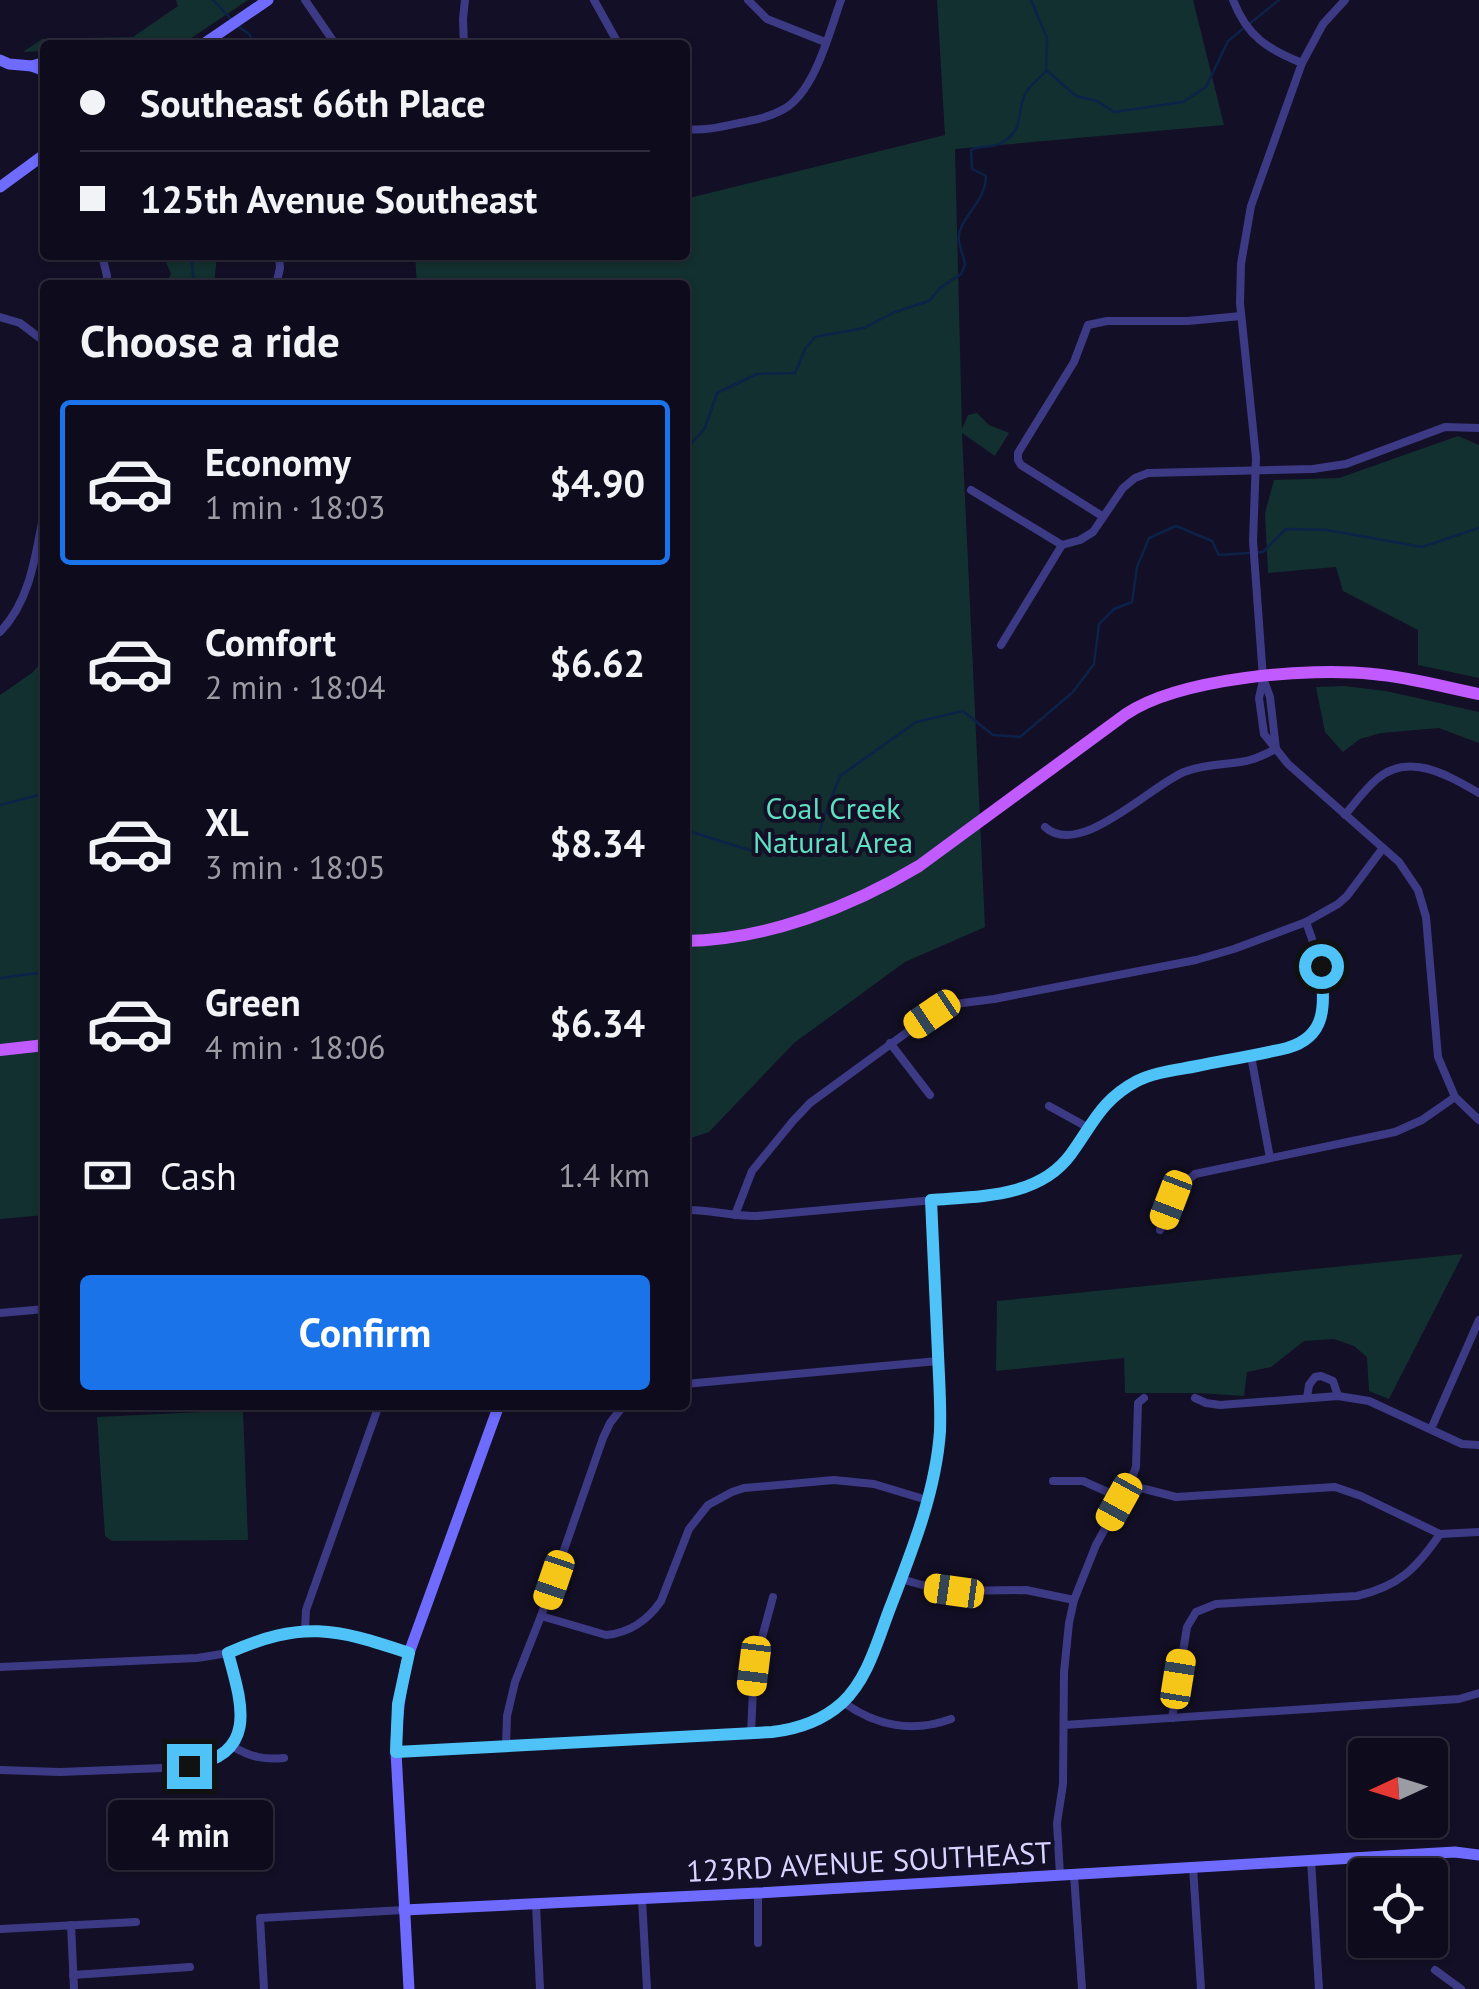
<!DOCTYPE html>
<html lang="en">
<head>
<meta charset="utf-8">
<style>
	:root { --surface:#0e0b1c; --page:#171425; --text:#f1f3f6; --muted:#9b9ba3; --line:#2e2b3b; --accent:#1a73e8 }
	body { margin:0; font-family:"PT Sans",sans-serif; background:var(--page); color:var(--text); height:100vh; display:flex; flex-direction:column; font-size:38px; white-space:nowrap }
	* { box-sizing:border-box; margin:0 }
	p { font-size:32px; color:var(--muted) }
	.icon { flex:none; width:55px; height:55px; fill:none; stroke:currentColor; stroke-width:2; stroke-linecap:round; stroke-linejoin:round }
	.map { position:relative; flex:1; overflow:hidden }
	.details { position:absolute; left:40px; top:280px; width:650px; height:1130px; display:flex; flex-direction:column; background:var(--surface); border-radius:10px; box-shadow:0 2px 8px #0004,0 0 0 2px var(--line) }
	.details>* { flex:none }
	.top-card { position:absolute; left:40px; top:40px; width:650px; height:220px; border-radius:10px; box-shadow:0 2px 8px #0004,0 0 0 2px var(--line); display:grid; align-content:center; height:220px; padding:0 40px; background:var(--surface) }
	.needle { width:65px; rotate:266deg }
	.controls { position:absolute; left:1348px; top:1738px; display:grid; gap:20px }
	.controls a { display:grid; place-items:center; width:100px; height:100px; border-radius:10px; background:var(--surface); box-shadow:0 2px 8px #0004,0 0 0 2px var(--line); font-size:50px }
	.end { position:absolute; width:45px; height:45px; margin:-22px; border:12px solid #4fc3f7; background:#111; box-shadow:0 0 0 5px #111 }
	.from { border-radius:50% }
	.bubble { position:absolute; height:70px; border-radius:10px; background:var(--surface); box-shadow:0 2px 8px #0004,0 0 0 2px var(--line); font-size:32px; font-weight:700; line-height:70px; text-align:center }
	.car { position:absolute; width:30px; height:60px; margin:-30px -15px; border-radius:12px; box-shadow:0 0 8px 2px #0007; background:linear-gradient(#f5c518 24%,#345 0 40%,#f5c518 0 76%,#345 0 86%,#f5c518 0) }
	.top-card b { display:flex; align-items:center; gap:35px; height:95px; font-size:38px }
	.top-card b+b { border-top:2px solid var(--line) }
	.top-card i { width:25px; height:25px; background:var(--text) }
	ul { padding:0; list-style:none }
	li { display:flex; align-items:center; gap:30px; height:165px; margin:0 20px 15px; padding:0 20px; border:5px solid transparent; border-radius:10px }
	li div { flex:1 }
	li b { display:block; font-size:38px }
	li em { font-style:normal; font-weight:700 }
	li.active { border-color:var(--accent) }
	li>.icon { width:90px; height:90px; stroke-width:1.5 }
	h2 { padding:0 40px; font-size:45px; line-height:120px }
	.pay { display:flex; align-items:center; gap:25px; height:110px; padding:0 40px; font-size:38px }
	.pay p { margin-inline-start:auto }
	.primary-button { display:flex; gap:20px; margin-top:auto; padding:20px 40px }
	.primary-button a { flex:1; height:115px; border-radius:10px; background:var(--accent); color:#fff; font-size:40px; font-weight:700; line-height:115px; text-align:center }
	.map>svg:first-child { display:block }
</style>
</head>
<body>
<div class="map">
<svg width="1479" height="1989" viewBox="0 0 1479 1989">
	<rect width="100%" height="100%" fill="#130f26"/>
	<g fill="#12302f">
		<polygon points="176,0 248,0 181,45 45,45 45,51 23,52 42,39 133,37 178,6"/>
		<polygon points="937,0 1193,0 1224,125 955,149 962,429 968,415 977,413 989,425 1009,433 995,456 962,433 985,927 905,962 794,1043 709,1132 685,1140 685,285 417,285 415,255 685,255 685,199 945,135"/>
		<polygon points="163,255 217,255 214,285 165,285 171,274"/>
		<polygon points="1458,436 1479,445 1479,678 1418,665 1418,630 1343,591 1336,567 1268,573 1265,513 1274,480 1339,478"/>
		<polygon points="45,658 45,1215 0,1219 0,695 32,673"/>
		<polygon points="1344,686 1386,691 1479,712 1479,743 1439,728 1381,733 1360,739 1343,752 1325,732 1316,687"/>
		<polygon points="1463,1254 1389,1399 1369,1391 1367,1357 1354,1346 1334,1339 1304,1341 1271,1367 1247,1372 1244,1396 1199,1393 1125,1393 1124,1358 996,1371 997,1301"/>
		<polygon points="243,1410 248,1540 112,1541 105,1536 97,1417"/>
	</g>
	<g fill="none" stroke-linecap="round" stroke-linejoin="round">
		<g stroke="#0c2248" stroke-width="2.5">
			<polyline points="213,0 232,20"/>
			<polyline points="238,26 250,35 253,45"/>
			<polyline points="1047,71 1076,96 1097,101 1114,112 1183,102 1206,87 1228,41 1279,0"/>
			<polyline points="191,255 194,285"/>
			<path d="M 685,451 L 705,428 L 717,393 L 757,374 L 795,373 L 805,349 L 815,337 L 864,328 L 895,312 L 929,301 L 940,288 L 961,274 L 965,265 C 964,257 960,249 959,241 C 956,220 986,203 986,176 L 972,169 L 971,150 C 982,144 991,149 1001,143 C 1025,130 1016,114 1025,94 C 1029,86 1040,78 1046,71 L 1047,38 L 1031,0"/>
			<polyline points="0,805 39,795 45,791"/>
			<polyline points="685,830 759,853 817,843 823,819 840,776 916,722 963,711 993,735 1020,737 1073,692 1094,664 1099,624 1114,609 1132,602 1137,567 1149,538 1176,526 1212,541 1219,555 1263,552 1286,529 1327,530 1422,547 1479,528"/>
			<polyline points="0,978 45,972"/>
		</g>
		<g stroke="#3d3a85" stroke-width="8">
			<polyline points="305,0 336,45"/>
			<polyline points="594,0 619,45"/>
			<polyline points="748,0 767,19 825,42"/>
			<path d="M 1233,0 C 1247,36 1267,49 1302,63"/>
			<polyline points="464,45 463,19 465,0"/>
			<path d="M 685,129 C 704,131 721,127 739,123 C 755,120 770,117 784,109 C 815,91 829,33 841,0"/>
			<polyline points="102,255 107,276 106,285"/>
			<polyline points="276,285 280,268 279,255"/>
			<polyline points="0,317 20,323 45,342"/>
			<polyline points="971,490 1062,545 1080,540 1093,532 1123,488 1135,478 1148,473 1313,469 1346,464 1445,427 1479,428"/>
			<polyline points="1102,516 1021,465 1018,460 1018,453 1074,362 1088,325 1107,321 1188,321 1241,316"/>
			<path d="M 0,632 C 32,599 36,550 45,507"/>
			<polyline points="1001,645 1062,545"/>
			<polyline points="1263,680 1259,698 1264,734 1288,764 1399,862 1418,890 1426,917 1438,1057 1455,1097 1479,1120"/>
			<polyline points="1276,749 1270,697 1263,678 1253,541 1256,458 1240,303 1241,264 1251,206 1302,63 1323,24 1345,0"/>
			<path d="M 1345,815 C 1355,803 1365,789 1377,779 C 1409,751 1449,776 1479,793"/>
			<path d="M 1045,827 C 1080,859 1150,786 1184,772 C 1204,764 1225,765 1246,761 C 1256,759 1266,754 1276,749"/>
			<polyline points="890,1043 930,1095"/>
			<polyline points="1251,1056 1270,1158"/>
			<polyline points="1049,1106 1087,1127"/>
			<path d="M 685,1210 C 710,1209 733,1217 757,1216 C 813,1211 868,1206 923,1201 C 962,1198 1008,1200 1042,1180 C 1064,1168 1073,1149 1086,1129 C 1099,1109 1119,1089 1142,1080 C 1178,1064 1222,1061 1260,1054 C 1276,1051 1298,1050 1310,1038 C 1337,1013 1317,951 1306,922"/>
			<polyline points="735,1215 752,1171 793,1121 810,1103 932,1014 955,1004 994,999 1196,960 1234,949 1306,922 1338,904 1347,896 1383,848"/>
			<polyline points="1160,1230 1177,1190 1195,1174 1395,1132 1422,1120 1455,1097"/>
			<polyline points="0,1313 45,1309"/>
			<polyline points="685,1384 938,1361"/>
			<polyline points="1195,1398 1206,1403 1220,1405 1338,1396 1369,1401 1462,1444 1479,1445"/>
			<polyline points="1307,1398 1309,1385 1315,1377 1321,1376 1333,1381 1338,1396"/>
			<polyline points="1431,1429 1479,1320"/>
			<polyline points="1053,1481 1083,1481 1121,1498"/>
			<polyline points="1129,1485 1176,1497 1335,1487 1361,1496 1440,1534 1479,1532"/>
			<polyline points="901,1579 933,1588 954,1591 1026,1590 1074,1600"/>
			<path d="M 541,1616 L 606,1635 C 629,1633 648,1620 661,1601 L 689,1529 L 708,1505 L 732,1492 L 744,1488 L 834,1480 L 874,1484 L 927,1500"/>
			<polyline points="305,1630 306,1610 379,1405"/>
			<path d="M 228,1653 C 237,1688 246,1710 232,1746"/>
			<polyline points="0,1667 197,1658 228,1653 265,1637 305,1630 347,1633 409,1653"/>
			<path d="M 843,1702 C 876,1726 913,1733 951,1719"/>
			<path d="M 1172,1718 L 1187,1627 L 1196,1612 L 1216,1604 L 1357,1596 C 1399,1586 1416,1569 1440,1534"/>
			<polyline points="1064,1725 1459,1699 1479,1693"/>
			<polyline points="751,1733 754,1667 773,1597"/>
			<polyline points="506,1746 507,1716 515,1682 541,1616 603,1438 610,1423 624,1405"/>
			<path d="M 396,1752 L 772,1732 C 798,1729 823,1720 842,1703 C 867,1680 877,1644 888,1614 C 911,1554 932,1493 940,1429 L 931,1200"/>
			<path d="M 0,1770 L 60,1772 L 189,1767 L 209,1762 L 232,1746 C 250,1757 264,1760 284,1758"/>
			<polyline points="1311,1860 1319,1989"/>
			<polyline points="1193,1867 1201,1989"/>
			<polyline points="1060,1875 1057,1823 1063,1784 1064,1672 1069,1623 1074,1600 1096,1545 1129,1485 1136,1467 1138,1403 1144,1398"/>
			<polyline points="1074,1875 1082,1989"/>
			<polyline points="758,1893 758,1943"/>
			<polyline points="642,1899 647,1989"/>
			<polyline points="536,1904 540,1989"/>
			<polyline points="71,1925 74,1989"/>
			<polyline points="0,1929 136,1922"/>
			<polyline points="1435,1970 1461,1989"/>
			<polyline points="73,1975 190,1967"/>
			<polyline points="264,1989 260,1918 404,1910"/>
		</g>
		<g stroke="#6f6bff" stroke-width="11">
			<polyline points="202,45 268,0"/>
			<polyline points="0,60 9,64 32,66"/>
			<polyline points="45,62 32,66 45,71"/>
			<polyline points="0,187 45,154"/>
			<polyline points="404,1910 758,1893 1455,1852 1479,1855"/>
			<path d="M 409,1989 L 396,1752 C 396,1718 401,1686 409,1653 L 499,1405"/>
		</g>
		<g stroke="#c25bff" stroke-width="12">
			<path d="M 685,941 C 766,940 851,907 919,866 L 1126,714 C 1180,678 1308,667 1373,674 C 1409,677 1444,687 1479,694"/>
			<polyline points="0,1050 45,1045"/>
		</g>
	</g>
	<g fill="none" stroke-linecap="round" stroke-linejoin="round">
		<path stroke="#4fc3f7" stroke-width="12" d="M 189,1766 C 259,1754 242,1704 228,1653 C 302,1620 335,1628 409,1653 L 398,1704 L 396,1752 L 772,1732 C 798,1729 823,1720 842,1703 C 868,1679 878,1639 890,1608 C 912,1551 936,1491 940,1431 C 941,1405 939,1379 938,1354 C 936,1303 933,1252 931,1200 C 980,1196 1039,1198 1071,1154 C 1093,1124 1101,1100 1137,1081 C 1155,1072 1177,1070 1197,1066 C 1227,1060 1257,1055 1287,1048 C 1329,1036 1324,1003 1321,966"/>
	</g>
	<g text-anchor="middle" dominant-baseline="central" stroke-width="8" stroke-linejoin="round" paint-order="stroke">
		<g font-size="30" fill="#5fe0c0" stroke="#130f26">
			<text x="833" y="807">Coal Creek<tspan x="833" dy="34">Natural Area</tspan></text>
		</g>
		<g font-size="30" fill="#d9d4ff" stroke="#130f26">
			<text transform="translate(869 1861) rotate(-3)">123RD AVENUE SOUTHEAST</text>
		</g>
	</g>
</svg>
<div class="controls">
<a><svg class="needle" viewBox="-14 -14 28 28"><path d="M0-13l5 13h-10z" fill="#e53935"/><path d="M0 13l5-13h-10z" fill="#9b9ba3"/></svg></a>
<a><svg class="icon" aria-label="locate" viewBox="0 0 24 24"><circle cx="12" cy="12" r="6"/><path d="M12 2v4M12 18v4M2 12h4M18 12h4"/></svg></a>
</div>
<i class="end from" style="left:1321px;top:966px"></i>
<i class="end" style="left:189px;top:1766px"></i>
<div class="bubble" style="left:108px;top:1800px;width:165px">4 min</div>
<i class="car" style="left:932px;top:1014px;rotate:236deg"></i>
<i class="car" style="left:1171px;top:1200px;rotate:201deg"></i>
<i class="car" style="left:1119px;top:1502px;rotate:209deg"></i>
<i class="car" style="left:554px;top:1580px;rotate:199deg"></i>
<i class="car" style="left:954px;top:1591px;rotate:278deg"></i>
<i class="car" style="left:754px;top:1666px;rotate:187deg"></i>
<i class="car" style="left:1178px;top:1679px;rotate:9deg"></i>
<div class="top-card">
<b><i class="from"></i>Southeast 66th Place</b>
<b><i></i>125th Avenue Southeast</b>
</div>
<section class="details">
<h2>Choose a ride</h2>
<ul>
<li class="active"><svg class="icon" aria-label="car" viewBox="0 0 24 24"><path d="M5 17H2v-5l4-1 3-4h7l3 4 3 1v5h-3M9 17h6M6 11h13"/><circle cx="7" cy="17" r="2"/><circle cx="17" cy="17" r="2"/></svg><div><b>Economy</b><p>1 min · 18:03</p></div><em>$4.90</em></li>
<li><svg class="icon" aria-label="car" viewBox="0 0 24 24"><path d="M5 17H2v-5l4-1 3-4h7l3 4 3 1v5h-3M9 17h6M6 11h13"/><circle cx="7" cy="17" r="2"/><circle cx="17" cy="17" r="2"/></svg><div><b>Comfort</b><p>2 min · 18:04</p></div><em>$6.62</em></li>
<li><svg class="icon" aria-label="car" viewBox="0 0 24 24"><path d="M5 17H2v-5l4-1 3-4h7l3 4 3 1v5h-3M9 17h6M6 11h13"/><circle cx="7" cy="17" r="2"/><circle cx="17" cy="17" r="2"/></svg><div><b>XL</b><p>3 min · 18:05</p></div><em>$8.34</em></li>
<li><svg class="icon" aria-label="car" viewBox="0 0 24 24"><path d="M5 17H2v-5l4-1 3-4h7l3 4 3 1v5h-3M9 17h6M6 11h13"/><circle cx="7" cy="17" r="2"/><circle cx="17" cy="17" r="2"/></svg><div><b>Green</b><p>4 min · 18:06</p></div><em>$6.34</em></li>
</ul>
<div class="pay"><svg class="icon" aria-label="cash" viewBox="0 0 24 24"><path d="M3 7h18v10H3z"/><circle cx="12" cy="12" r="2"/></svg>Cash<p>1.4 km</p></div>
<div class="primary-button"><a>Confirm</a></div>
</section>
</div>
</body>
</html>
